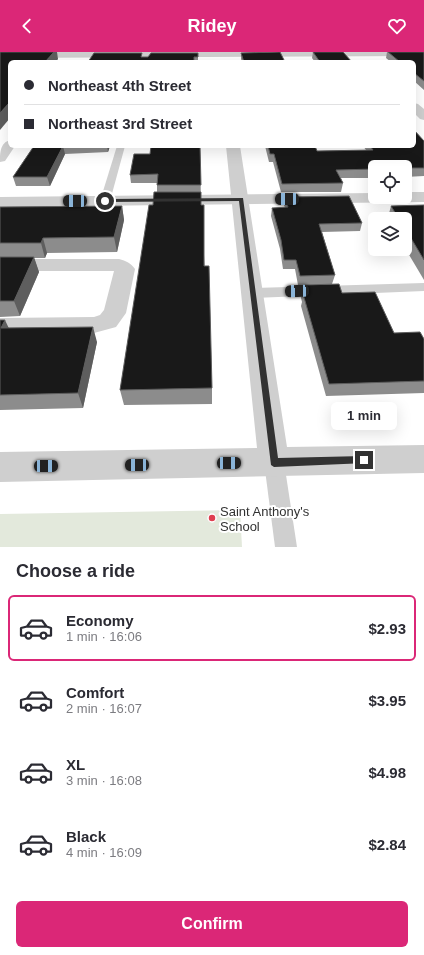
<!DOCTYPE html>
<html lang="en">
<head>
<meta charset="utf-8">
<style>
	:root { --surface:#fff; --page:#f7f7f7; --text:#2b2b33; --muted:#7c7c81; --line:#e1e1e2; --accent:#db2777 }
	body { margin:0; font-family:Arial,sans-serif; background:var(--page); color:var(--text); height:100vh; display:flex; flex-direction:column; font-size:15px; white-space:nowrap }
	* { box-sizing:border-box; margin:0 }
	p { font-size:13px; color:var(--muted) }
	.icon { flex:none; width:22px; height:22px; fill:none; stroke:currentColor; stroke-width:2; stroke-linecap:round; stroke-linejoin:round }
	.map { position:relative; height:495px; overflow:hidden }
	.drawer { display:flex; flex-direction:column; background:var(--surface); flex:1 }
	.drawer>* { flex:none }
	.banner { position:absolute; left:8px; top:8px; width:408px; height:88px; border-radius:6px; box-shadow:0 4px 16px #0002; display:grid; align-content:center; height:88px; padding:0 16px; background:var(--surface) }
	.tools { position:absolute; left:368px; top:108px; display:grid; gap:8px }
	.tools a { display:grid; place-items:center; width:44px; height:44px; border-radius:6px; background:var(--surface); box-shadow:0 4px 16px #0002; font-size:20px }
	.end { position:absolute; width:18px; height:18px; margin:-9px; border:5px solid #323232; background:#fff; box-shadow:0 0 0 2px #fff }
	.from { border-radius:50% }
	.bubble { position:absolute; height:28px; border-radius:6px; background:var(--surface); box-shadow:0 4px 16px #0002; font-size:13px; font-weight:600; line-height:28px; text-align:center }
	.car { position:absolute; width:12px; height:24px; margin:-12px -6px; border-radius:5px; box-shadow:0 0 3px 1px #0007; background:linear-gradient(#222 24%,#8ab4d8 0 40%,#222 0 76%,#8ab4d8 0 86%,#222 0) }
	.banner b { display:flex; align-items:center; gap:14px; height:38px; font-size:15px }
	.banner b+b { border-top:1px solid var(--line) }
	.banner i { width:10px; height:10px; background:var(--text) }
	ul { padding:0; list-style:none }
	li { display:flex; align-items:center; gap:12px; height:66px; margin:0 8px 6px; padding:0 8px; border:2px solid transparent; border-radius:6px }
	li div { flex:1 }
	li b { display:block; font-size:15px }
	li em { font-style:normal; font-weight:600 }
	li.current { border-color:var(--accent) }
	li>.icon { width:36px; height:36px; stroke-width:1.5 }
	h2 { padding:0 16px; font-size:18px; line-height:48px }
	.button { display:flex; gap:8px; margin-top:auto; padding:8px 16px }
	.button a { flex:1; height:46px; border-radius:6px; background:var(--accent); color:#fff; font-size:16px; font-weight:600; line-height:46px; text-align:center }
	header { display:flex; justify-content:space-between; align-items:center; height:52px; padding:0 16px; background:var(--accent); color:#fff; font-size:18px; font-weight:600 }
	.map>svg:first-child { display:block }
</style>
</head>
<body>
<header><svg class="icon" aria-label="back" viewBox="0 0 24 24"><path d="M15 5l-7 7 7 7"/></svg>Ridey<svg class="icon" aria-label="heart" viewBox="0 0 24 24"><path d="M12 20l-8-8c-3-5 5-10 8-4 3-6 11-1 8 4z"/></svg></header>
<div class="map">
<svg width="424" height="495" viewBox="0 0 424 495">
	<rect width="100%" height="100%" fill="#fff"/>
	<polygon fill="#e3e9dc" points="240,458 242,495 0,495 0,462"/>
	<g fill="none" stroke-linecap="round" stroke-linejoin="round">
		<g fill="#cfcfcf" fill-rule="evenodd">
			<polygon points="117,94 125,94 110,149 105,152 100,149"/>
			<polygon points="424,231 424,239 253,246 248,244 246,241 248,238 253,236"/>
			<polygon points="274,401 281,403 284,410 297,495 275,495 264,410 267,403"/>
		</g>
		<g fill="#cfcfcf" fill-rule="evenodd">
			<polygon points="0,0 424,0 424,4 0,6"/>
			<polygon points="414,51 418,52 424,57 424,68 420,67 414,61"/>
			<path d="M 10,88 L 10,94 L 15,94 L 5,109 L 0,110 C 0,101 0,91 10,88 Z"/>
			<polygon points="226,94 240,94 287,395 424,393 424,421 0,430 0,400 257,396"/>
			<path d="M 0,207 L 119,207 C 126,209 131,211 135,217 L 126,261 L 116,275 L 94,281 L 0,282 L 0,266 L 94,265 L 100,263 L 104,258 L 114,219 L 0,219 Z"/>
		</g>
		<polygon fill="#cfcfcf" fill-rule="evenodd" points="405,140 424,140 424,150 0,155 0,145 375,141 375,145 405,145"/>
	</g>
	<g fill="#8c8c8c">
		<polygon points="313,0 352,10 315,10 312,6"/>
		<polygon points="387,0 424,0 424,38 414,29 414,10 391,10 386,6"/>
		<polygon points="198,1 198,10 88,10 142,5 148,5"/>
		<polygon points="241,1 285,10 242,10 241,7"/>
		<polygon points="424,89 424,124 405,125 405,115 375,115 375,126 341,126 343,131 341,140 281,140 273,110 269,110 265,94 315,94 317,99 366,98 363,94 414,94"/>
		<polygon points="34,94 110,94 108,100 65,102 50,134 16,134 13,125"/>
		<polygon points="200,94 201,153 212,336 212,352 124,353 120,338 153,153 157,140 157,131 131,131 130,123 150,102"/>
		<polygon points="285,145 362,171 360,179 322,180 335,223 332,232 298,233 295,217 283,217 280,197 271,164 272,156 285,156 284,153"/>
		<polygon points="424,153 424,228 405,196 405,167 389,167 388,165 391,154"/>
		<polygon points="122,154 124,168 117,200 47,201 45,206 34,206 39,220 20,264 0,265 0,155"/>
		<polygon points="303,233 342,241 394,281 424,287 424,341 326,344 301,254 302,250 301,246"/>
		<polygon points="0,268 9,276 97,290 83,356 0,358"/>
	</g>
	<g fill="#5e5e5e">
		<polygon points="54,0 57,0 58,7 56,10 45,10"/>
		<polygon points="10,50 10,66 0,78 0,61"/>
		<polygon points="63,94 65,102 50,134 47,125"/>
		<polygon points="107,94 110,94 108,100"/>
		<polygon points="122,154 124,168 117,200 114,185"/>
		<polygon points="43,186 47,201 45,206 41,191"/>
		<polygon points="34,205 39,220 20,264 14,249"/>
		<polygon points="5,268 12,283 1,276"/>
		<polygon points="93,275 97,290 83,356 78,341"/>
	</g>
	<g fill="#191919" stroke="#5e5e5e">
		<polygon points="0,0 54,0 45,10 10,10 10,50 0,61"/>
		<polygon points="280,0 285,10 244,10 241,1"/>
		<polygon points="313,0 343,0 352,10 320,10"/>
		<polygon points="388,0 424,0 424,29 414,21 414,10 400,10"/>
		<polygon points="94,1 142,1 141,5 148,5 151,1 198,1 198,5 194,5 194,10 88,10"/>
		<polygon points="414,78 424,89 424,116 405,116 405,115 375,115 375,117 336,118 343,131 282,132 274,102 270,102 268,94 315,94 317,99 373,98 370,94 414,94"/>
		<polygon points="34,94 63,94 47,125 13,125"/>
		<polygon points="151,94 200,94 201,133 157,133 158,122 130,123 134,102 150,102"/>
		<polygon points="154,140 201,140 201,153 204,153 204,214 209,214 212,336 120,338 149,153 153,153"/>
		<polygon points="349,144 362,171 319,172 335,223 300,224 296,208 284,208 281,188 272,156 288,155 285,145"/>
		<polygon points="424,153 424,208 405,176 405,167 399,167 391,154"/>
		<polygon points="122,154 114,185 43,186 41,191 0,191 0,155"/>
		<polygon points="0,205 34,205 14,249 0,249"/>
		<polygon points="339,232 342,241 375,240 394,281 420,280 424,287 424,329 329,332 303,242 305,242 303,233"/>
		<polygon points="0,268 5,268 1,276 93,275 78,341 0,343"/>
	</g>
	<polygon fill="#323232" points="243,146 278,406 364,404 367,405 369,408 367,411 274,415 271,413 239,149 105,150 102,149 105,147"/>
	<circle fill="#df3f50" stroke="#fff" stroke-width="1.5" cx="212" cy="466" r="4"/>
	<g text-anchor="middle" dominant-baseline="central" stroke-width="4" stroke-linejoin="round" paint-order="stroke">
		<g font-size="13" fill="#323232" stroke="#fff" text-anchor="start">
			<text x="220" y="459">Saint Anthony's<tspan x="220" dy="15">School</tspan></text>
		</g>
	</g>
</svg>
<div class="tools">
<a><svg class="icon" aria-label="locate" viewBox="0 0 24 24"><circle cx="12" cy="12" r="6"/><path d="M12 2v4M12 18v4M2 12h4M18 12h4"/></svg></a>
<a><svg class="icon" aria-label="layers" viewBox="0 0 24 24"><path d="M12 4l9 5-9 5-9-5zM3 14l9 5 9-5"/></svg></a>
</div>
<i class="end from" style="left:105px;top:149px"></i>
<i class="end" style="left:364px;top:408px"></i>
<div class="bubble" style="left:331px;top:350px;width:66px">1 min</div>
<i class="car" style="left:287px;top:147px;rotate:269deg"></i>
<i class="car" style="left:75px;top:149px;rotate:270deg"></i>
<i class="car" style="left:297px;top:239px;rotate:268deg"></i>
<i class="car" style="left:229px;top:411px;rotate:89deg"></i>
<i class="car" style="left:137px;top:413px;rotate:269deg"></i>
<i class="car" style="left:46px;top:414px;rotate:89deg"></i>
<div class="banner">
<b><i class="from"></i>Northeast 4th Street</b>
<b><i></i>Northeast 3rd Street</b>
</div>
</div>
<section class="drawer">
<h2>Choose a ride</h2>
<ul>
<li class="current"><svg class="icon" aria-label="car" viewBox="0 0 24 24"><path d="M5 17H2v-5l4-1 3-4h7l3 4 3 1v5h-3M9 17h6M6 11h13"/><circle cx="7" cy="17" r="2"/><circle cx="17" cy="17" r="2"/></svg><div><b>Economy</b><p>1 min · 16:06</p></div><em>$2.93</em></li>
<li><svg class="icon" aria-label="car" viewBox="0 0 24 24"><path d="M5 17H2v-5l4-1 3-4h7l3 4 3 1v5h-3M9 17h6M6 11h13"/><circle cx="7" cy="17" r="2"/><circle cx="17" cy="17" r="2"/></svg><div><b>Comfort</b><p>2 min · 16:07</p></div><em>$3.95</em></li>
<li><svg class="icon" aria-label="car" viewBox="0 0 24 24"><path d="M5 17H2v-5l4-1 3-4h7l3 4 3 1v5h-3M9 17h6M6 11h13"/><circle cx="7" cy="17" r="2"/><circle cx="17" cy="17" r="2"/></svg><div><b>XL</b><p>3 min · 16:08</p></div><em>$4.98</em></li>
<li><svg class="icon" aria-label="car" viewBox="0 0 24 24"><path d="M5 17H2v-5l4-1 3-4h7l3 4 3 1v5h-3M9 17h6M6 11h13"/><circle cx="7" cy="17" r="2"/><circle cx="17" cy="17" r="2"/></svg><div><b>Black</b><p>4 min · 16:09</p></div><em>$2.84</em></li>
</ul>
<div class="button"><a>Confirm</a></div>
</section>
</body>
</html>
